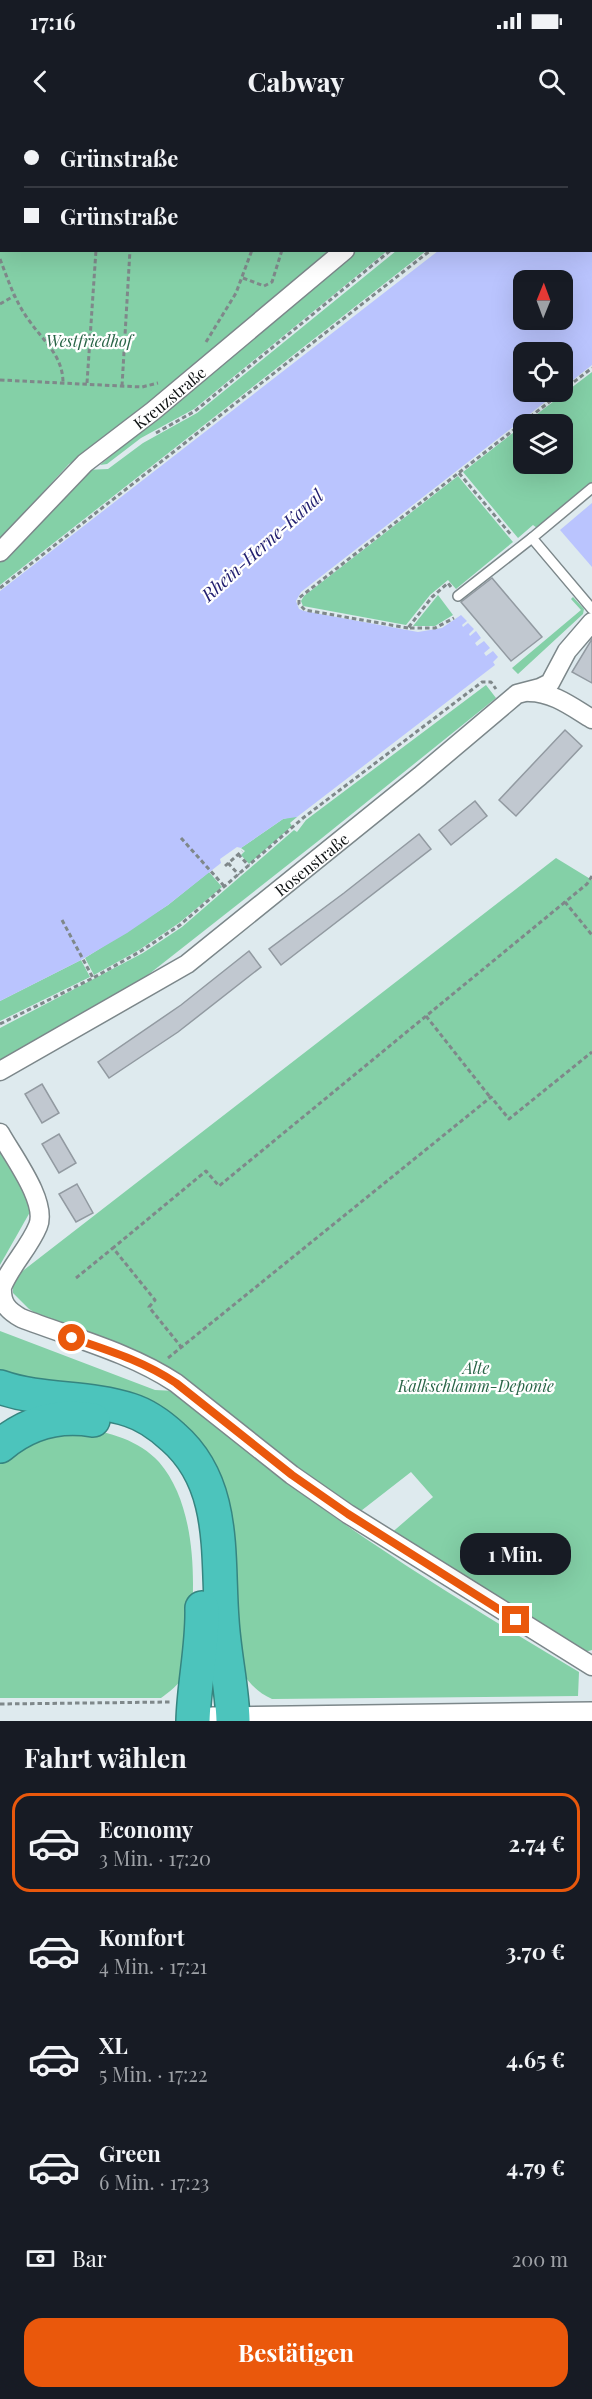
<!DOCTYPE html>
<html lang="de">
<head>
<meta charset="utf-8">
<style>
	:root { --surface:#171b24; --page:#20242c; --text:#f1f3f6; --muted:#9ea1a6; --line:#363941; --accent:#ea580c }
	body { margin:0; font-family:"Playfair Display",serif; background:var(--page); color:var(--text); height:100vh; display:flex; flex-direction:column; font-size:22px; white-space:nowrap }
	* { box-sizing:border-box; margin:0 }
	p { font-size:20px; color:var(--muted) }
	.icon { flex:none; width:33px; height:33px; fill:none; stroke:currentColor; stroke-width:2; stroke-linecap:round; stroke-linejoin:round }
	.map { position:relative; height:1601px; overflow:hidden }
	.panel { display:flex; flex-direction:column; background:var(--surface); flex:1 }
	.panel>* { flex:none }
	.guide { position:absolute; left:0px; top:0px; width:592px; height:132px; box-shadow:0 6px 24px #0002; display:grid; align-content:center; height:132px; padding:0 24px; background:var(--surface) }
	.needle { width:39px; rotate:1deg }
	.fabs { position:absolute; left:513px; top:150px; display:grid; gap:12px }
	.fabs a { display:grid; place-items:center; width:60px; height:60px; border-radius:12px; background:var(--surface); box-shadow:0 6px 24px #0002; font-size:30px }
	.end { position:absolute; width:27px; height:27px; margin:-14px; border:8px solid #ea580c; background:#fff; box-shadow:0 0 0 3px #fff }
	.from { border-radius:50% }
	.bubble { position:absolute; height:42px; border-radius:18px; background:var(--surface); box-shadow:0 6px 24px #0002; font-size:20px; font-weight:700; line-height:42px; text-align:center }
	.guide b { display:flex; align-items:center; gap:21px; height:57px; font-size:22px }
	.guide b+b { border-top:2px solid var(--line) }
	.guide i { width:15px; height:15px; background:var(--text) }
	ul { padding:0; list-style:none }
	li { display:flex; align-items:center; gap:18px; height:99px; margin:0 12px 9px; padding:0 12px; border:3px solid transparent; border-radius:18px }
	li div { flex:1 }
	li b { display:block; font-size:22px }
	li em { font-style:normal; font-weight:700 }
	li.current { border-color:var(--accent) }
	li>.icon { width:54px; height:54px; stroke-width:1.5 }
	h2 { padding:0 24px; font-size:27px; line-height:72px }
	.pay { display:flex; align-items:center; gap:15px; height:66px; padding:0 24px; font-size:22px }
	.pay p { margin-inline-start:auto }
	.primary-button { display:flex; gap:12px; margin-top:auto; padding:12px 24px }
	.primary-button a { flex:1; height:69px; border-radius:18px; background:var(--accent); color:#fff; font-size:24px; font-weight:700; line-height:69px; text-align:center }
	.status { display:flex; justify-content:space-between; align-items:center; height:42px; padding:0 30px; background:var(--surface); direction:ltr }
	.status svg { height:16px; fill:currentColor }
	header { display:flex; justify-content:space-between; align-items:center; height:78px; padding:0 24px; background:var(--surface); font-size:27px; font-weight:700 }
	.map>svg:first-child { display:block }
</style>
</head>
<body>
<div class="status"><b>17:16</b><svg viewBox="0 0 49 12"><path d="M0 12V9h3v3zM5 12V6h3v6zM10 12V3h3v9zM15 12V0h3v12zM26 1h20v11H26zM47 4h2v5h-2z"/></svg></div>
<header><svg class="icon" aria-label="back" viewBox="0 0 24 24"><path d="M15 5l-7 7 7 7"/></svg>Cabway<svg class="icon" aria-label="search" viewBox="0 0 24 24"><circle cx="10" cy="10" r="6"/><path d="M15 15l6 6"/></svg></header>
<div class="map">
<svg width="592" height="1601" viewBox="0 0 592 1601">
	<rect width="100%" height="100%" fill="#deeaee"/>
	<g fill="#84d0a7">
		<polygon points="0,0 491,0 2,2 2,130 339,131 107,321 69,344 0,419"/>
		<polygon points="354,131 387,131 194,289 141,318 107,344 100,345"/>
		<polygon points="396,131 426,131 0,465 0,439 85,350 108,349 143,323 197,293"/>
		<polygon points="592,252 592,363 537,408 533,405 518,418 463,352 523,305 524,344 562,344 562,304 524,304"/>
		<polygon points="458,356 513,422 456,469 448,460 430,475 406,505 303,486 301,481 304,476"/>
		<polygon points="438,475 453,495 435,506 413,506"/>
		<polygon points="573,477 584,489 583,494 518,554 512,548 581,490 571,479"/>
		<polygon points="486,565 496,578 322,718 144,858 0,943 0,908 143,833 182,807 294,710 297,712 306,700"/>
		<polygon points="291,697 297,697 290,703 292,706 249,744 241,735 245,731 241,728 283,699"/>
		<polygon points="556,738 592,760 592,1530 585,1532 389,1415 433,1377 411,1352 357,1394 235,1300 48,1201 29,1189 13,1173 13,1166 20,1153"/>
		<polygon points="209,752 222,767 179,803 139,830 94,855 85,838 168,785"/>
		<polygon points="81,840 90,857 0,901 0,881"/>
		<polygon points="0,1027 30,1086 30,1092 0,1145"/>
		<path d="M 0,1211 L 155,1270 L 175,1271 C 211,1300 247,1331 284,1360 C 376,1430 480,1493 579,1552 L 578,1576 L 272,1579 C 257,1572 250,1564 241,1551 L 184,1314 L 0,1254 Z"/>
		<path d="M 81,1308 C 109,1312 139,1320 159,1342 C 198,1387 196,1469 189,1523 C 187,1533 188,1547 184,1555 C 179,1565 169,1572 161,1578 L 0,1578 L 0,1339 L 27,1318 Z"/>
	</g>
	<g fill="#bac4fe" fill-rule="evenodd">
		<path d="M 592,21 L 592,245 L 563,268 L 562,232 L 524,232 L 524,272 L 558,272 L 301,472 L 296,481 L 299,489 L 304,491 L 418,512 L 442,508 L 461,495 L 467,501 L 462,505 L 463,507 L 468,503 L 474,509 L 469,514 L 470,516 L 476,511 L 481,518 L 475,523 L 477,526 L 484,521 L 490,528 L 484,533 L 486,536 L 493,531 L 498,537 L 493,542 L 495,545 L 297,697 L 283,699 L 241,728 L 237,727 L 220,739 L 221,743 L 168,785 L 127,813 L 81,840 L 0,881 L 0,471 L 438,131 L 591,130 ZM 524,160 L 562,160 L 562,200 L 524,200 Z"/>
		<polygon points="592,383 592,447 560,410"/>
	</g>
	<g fill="#c1c8d0" stroke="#929aa1" stroke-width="1.5">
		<polygon points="492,458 542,517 511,541 461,482"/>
		<polygon points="592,519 592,563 572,552"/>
		<polygon points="565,610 582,626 516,696 499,680"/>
		<polygon points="475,681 487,696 451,725 439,710"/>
		<polygon points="419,714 431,729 281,845 269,829 344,773"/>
		<polygon points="249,831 261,847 178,912 109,958 98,942 181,885"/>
		<polygon points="42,964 59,993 42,1003 25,974"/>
		<polygon points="59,1014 76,1043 59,1053 42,1024"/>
		<polygon points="77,1064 93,1093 76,1102 59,1074"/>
	</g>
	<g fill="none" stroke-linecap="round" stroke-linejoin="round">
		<defs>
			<g id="lane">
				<polyline points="592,368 532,418 592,489"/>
				<polyline points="458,476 532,418"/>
			</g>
			<g id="street">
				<polyline points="499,2 500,0"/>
				<path id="s1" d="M 0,432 L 85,343 L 153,291 L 345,130"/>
				<path d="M 529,572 C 553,572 572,587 592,599"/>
				<path id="s2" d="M 0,951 L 187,844 L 420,656 L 517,574 L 540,568 L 550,563 L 567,531 L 592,502"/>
				<path d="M 0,1013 C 12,1035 48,1082 38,1106 C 29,1128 11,1145 2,1167 C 1,1183 7,1190 21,1198 C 73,1218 129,1232 176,1263 L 292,1355 L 348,1394 L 592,1546"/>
			</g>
			<polyline id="secondary" points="212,1601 592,1596"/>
			<g id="highway">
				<path d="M 0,1267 C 42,1282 88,1276 130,1290 C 146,1295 161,1306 173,1317 C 227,1364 217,1436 222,1500 C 224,1534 232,1567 233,1600"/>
				<path d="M 0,1326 C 27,1303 57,1294 93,1300"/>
				<path d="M 193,1601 C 194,1563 203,1526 202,1488"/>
			</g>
		</defs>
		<use href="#lane" stroke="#7c878a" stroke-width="12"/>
		<use href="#street" stroke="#7c878a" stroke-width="21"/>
		<use href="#secondary" stroke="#7c878a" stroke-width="30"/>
		<use href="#highway" stroke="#368580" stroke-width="36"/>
		<g stroke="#7f888a" stroke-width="3" stroke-dasharray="4.5 3" stroke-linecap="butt">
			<polyline points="303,0 324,2"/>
			<polyline points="122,2 122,0"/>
			<polyline points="267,2 267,0"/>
			<polyline points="383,2 383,0"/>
			<polyline points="405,2 405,0"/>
			<polyline points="422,2 422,0"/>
			<polyline points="467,2 469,0"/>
			<polyline points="571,2 573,0"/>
			<polyline points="591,19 592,18"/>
			<path d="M 0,139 C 8,160 15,181 28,199 C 43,221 63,235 63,263"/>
			<polyline points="243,158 264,166 272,162 282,130"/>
			<polyline points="0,184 14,176"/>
			<polyline points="206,222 236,173 252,130"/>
			<polyline points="0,260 142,267 158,263"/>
			<polyline points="87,263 96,130"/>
			<polyline points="122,266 130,130"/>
			<polyline points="562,271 592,248"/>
			<polyline points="156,313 195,291 391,130"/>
			<polyline points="459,353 512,416"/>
			<polyline points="451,467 448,463 432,477 408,508 435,508 454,498"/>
			<polyline points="0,468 431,130"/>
			<polyline points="408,508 305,490 299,484 299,478 562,272"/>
			<polyline points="181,718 225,767"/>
			<polyline points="238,734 249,746"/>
			<polyline points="228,743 239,755"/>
			<polyline points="225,746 242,731"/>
			<polyline points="592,756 587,764 565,782 592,815"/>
			<polyline points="62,800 93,858"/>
			<polyline points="426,896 490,977"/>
			<polyline points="0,904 93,858 141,831 180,805 303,698 482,562 491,562 496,569"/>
			<polyline points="76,1158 113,1128"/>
			<polyline points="182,1228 149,1187 155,1180 113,1128 206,1051 219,1066 565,782"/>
			<polyline points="168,1238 491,977 509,999 592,932"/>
			<polyline points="0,1584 171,1582"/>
		</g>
		<use href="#lane" stroke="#fff" stroke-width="9"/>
		<use href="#street" stroke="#fff" stroke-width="18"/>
		<use href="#secondary" stroke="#fff" stroke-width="27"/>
		<use href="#highway" stroke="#4cc4bc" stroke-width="33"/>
	</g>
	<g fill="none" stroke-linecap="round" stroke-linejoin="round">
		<path stroke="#ea580c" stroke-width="8" d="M 72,1218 C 110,1231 143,1241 176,1263 L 292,1355 L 348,1394 L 516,1500"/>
	</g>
	<g text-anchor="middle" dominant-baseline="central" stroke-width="4.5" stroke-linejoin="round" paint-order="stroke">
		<g font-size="16" font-style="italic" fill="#296547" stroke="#fff">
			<text x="89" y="220">Westfriedhof</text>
			<text x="476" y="1247">Alte<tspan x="476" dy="18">Kalkschlamm-Deponie</tspan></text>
		</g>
		<g font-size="16" fill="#0d1112" stroke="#fff">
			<text stroke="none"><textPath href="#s1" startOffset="230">Kreuzstraße</textPath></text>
			<text stroke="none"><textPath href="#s2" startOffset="375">Rosenstraße</textPath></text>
		</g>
		<g font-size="18" font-style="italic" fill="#232070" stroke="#fff">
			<text transform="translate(262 425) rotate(-42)">Rhein-Herne-Kanal</text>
		</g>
	</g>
</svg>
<div class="fabs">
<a><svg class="needle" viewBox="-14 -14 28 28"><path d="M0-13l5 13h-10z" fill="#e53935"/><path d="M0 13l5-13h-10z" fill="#9ea1a6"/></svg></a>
<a><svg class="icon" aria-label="locate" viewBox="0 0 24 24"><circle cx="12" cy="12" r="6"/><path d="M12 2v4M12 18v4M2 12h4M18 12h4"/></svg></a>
<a><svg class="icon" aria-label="layers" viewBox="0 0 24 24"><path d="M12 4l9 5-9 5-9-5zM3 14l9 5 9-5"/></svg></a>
</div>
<i class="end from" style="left:72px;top:1218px"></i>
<i class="end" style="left:516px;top:1500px"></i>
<div class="bubble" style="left:460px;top:1413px;width:111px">1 Min.</div>
<div class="guide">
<b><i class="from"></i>Grünstraße</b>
<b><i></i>Grünstraße</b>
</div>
</div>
<section class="panel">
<h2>Fahrt wählen</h2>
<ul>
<li class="current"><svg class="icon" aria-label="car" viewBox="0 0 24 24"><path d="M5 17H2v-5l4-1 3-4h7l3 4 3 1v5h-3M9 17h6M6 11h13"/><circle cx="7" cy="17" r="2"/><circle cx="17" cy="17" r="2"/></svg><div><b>Economy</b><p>3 Min. · 17:20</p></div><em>2.74 €</em></li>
<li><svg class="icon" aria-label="car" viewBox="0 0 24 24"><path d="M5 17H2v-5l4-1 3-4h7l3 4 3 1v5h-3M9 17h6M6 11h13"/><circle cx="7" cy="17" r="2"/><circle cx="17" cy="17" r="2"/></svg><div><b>Komfort</b><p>4 Min. · 17:21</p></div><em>3.70 €</em></li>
<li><svg class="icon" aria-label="car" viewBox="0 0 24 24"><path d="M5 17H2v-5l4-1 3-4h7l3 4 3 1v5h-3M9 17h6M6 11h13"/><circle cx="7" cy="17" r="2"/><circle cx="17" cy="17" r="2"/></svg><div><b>XL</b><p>5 Min. · 17:22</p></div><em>4.65 €</em></li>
<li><svg class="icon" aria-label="car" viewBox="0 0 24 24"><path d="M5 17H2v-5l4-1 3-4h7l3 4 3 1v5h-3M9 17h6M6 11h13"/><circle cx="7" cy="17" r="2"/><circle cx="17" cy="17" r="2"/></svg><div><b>Green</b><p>6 Min. · 17:23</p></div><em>4.79 €</em></li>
</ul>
<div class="pay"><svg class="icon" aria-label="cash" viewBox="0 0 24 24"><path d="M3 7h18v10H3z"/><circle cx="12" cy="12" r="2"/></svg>Bar<p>200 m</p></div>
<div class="primary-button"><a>Bestätigen</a></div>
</section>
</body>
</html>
